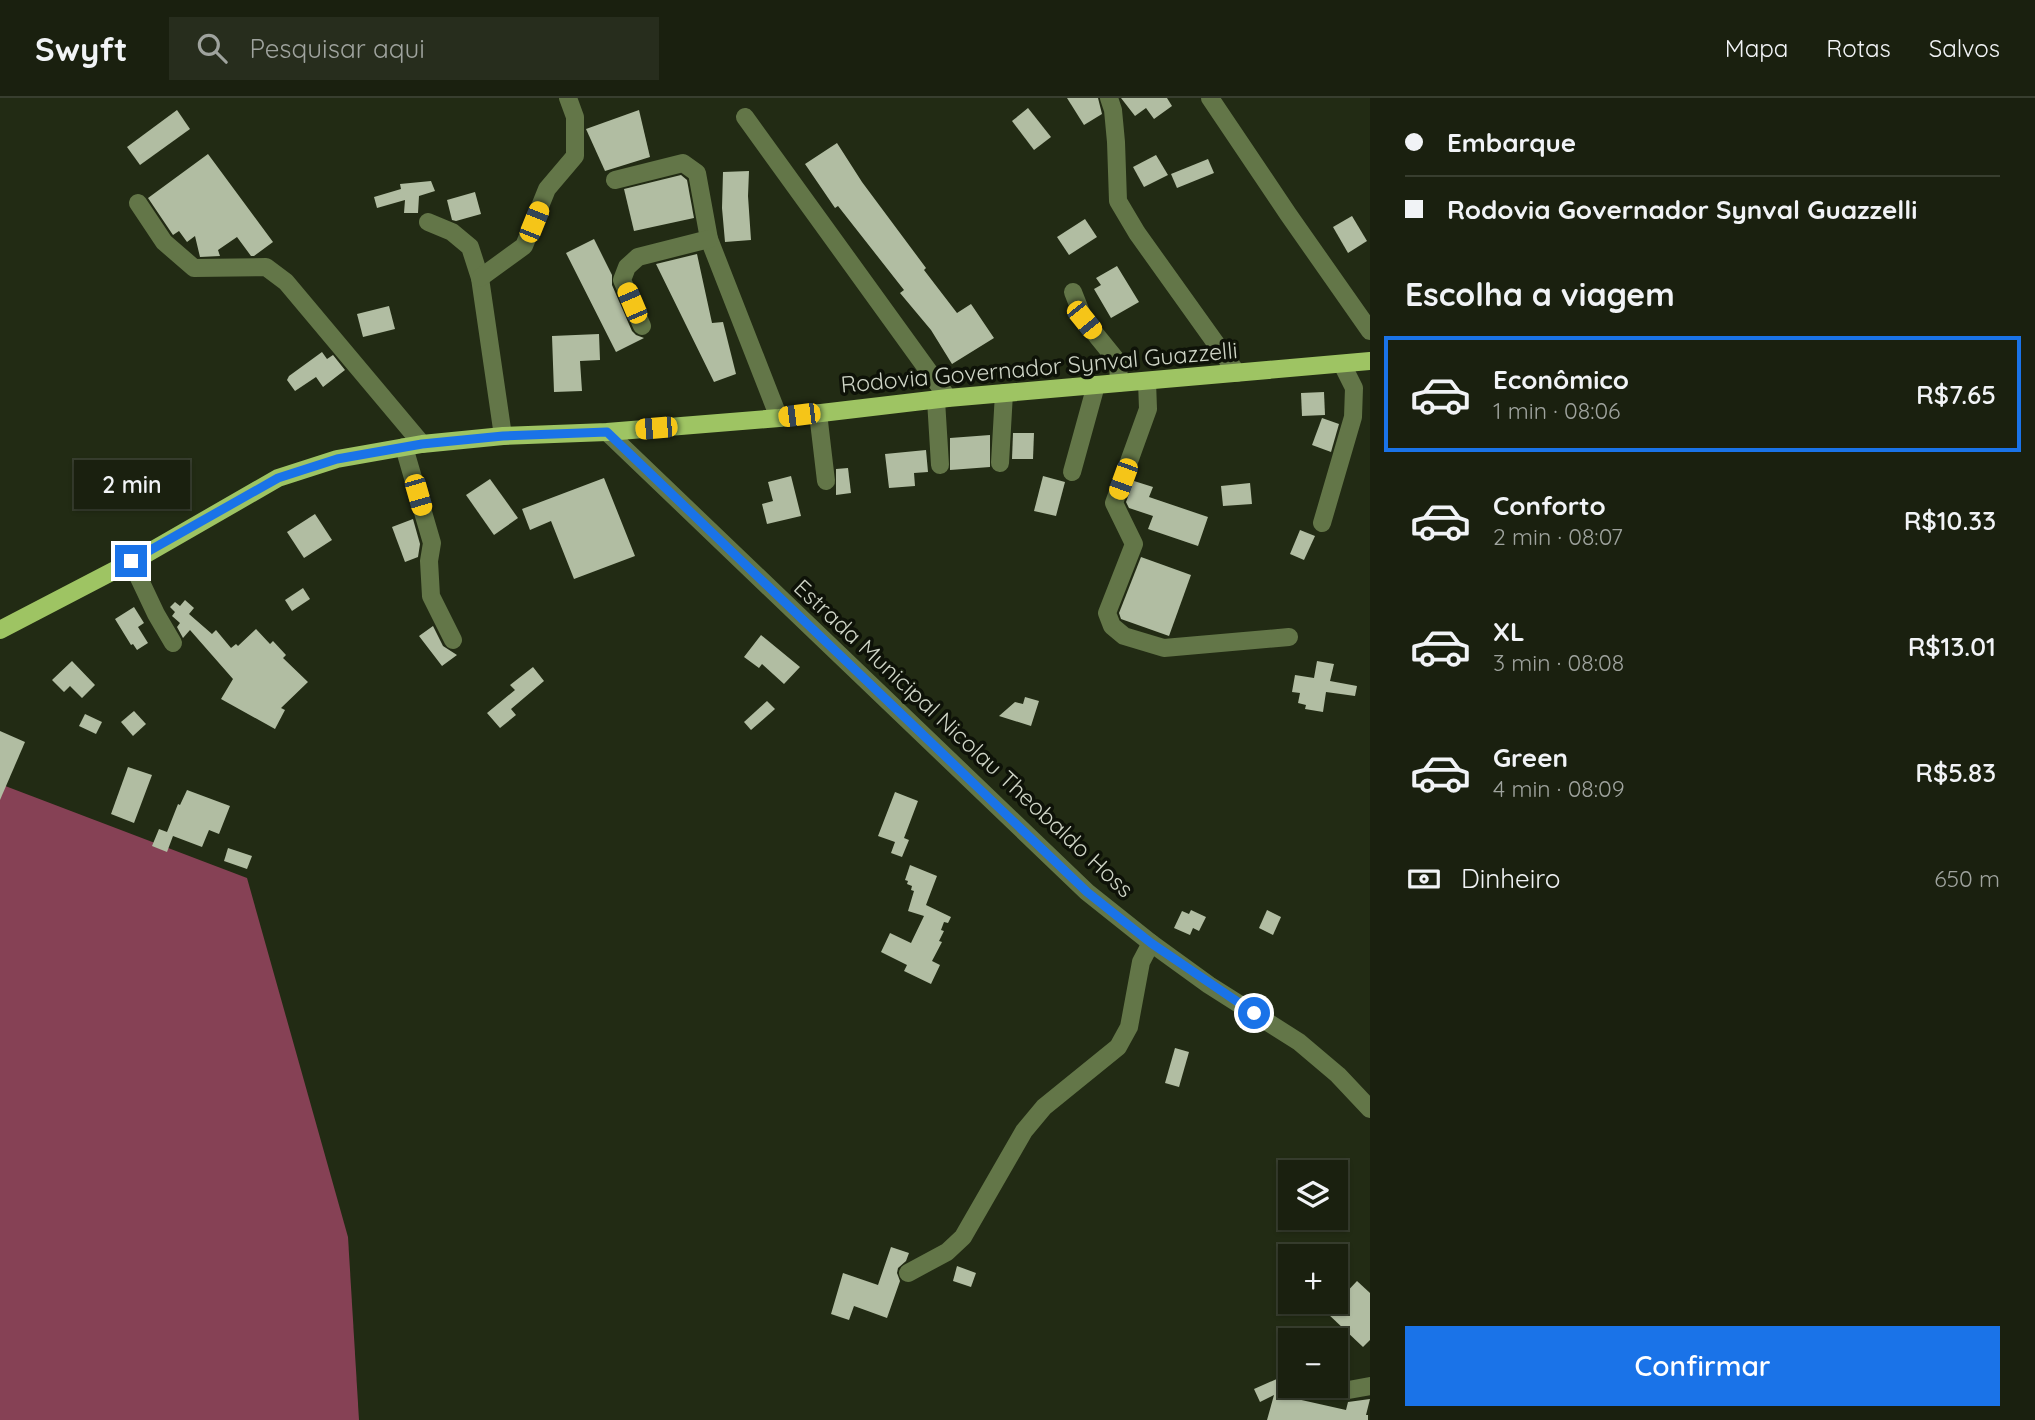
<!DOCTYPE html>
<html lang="pt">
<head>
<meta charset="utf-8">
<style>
	:root { --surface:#1a200f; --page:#272d1d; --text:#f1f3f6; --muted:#9fa39e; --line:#383e2f; --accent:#1a73e8 }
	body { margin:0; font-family:Quicksand,sans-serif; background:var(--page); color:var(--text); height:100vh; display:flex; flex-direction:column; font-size:26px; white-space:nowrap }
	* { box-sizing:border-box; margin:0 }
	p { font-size:23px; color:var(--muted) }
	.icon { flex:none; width:38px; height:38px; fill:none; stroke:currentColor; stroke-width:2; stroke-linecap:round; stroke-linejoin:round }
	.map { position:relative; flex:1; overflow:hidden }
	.side { display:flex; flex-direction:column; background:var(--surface); width:665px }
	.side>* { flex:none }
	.banner { display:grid; align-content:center; height:154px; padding:0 35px; background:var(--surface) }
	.fabs { position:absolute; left:1278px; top:1062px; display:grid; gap:14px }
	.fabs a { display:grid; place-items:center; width:70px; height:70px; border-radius:0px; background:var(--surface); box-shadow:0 2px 5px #0004,0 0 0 2px var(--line); font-size:35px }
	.end { position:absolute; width:32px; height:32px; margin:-16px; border:9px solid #1a73e8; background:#fff; box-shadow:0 0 0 4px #fff }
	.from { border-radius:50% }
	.bubble { position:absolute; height:49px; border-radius:0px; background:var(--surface); box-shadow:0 2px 5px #0004,0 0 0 2px var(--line); font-size:23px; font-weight:600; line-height:49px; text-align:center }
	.car { position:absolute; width:21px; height:42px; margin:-21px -10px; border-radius:9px; box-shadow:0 0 5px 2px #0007; background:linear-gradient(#f5c518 24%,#345 0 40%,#f5c518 0 76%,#345 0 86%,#f5c518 0) }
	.banner b { display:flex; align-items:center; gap:24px; height:66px; font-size:26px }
	.banner b+b { border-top:2px solid var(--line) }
	.banner i { width:18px; height:18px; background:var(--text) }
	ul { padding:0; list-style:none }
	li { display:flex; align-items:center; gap:21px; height:116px; margin:0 14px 10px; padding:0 21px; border:4px solid transparent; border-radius:0px }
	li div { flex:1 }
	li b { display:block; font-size:26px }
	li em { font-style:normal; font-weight:600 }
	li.current { border-color:var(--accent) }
	li>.icon { width:63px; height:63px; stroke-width:1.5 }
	h2 { padding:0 35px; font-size:32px; line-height:84px }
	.pay { display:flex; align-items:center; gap:18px; height:77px; padding:0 35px; font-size:26px }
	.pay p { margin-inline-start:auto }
	.action { display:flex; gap:14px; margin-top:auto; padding:14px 35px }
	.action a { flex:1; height:80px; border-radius:0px; background:var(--accent); color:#fff; font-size:28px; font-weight:600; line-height:80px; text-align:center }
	header { display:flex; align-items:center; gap:42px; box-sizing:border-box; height:98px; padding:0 35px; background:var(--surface); border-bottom:2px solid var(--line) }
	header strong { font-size:33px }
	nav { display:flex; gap:38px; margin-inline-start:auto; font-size:24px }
	.search { width:490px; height:63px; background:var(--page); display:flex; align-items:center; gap:18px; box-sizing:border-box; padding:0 24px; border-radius:0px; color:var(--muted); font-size:26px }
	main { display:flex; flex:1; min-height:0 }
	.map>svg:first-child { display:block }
</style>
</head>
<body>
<header>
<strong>Swyft</strong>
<div class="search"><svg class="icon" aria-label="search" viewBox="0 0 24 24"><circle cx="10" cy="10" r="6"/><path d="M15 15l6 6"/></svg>Pesquisar aqui</div>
<nav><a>Mapa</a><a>Rotas</a><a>Salvos</a></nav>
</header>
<main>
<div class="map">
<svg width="1370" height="1322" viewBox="0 0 1370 1322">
	<rect width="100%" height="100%" fill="#222b14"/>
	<polygon fill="#864155" points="0,686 247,780 348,1139 359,1322 0,1322"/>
	<g fill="#b1bda2">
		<polygon points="1067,0 1098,0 1102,16 1084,27"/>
		<polygon points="1121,0 1167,0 1172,8 1154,21 1146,10 1135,18"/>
		<polygon points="1028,10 1051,39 1034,52 1012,23"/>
		<polygon points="177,12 190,31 140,67 127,49"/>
		<polygon points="639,12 650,59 605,73 586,31"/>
		<polygon points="837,45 862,84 926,170 924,172 957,215 971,206 994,240 952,266 931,232 900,195 904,192 838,108 835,110 805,66"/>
		<polygon points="208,56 273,144 254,158 251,158 237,139 218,152 220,158 200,159 195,138 187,144 179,133 173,137 148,100"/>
		<polygon points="1156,57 1168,77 1144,89 1133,69"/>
		<polygon points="1208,61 1214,75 1177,90 1171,76"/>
		<polygon points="749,73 748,98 751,142 725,144 722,110 723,74"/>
		<polygon points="681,77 687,82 694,120 634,133 624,91"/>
		<polygon points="431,83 435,93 419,98 418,115 404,115 405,102 377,110 374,99 401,91 400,86"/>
		<polygon points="475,94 481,116 456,123 452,122 447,102"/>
		<polygon points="1352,118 1367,143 1348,155 1333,129"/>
		<polygon points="1085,121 1097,139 1069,157 1057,139"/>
		<polygon points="594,141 612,177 612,187 632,233 636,237 644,240 616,254 566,155"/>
		<polygon points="697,156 712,225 723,224 736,276 714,284 656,166"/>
		<polygon points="1117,168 1139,204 1111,220 1094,191 1101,187 1096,180"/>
		<polygon points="389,208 395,231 363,239 357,216"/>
		<polygon points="599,236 600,262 580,263 582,293 554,294 552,238"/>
		<polygon points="322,254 327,261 333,257 345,272 323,289 316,279 295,293 287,282 289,278"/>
		<polygon points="1324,294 1325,317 1302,318 1301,295"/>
		<polygon points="1322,320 1339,326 1331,354 1312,347"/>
		<polygon points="1013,335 1034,335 1033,361 1012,361"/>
		<polygon points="990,337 990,369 950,372 950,340"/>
		<polygon points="926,352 928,374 914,375 915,388 889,390 885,356"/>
		<polygon points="848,370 851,395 836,397 836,371"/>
		<polygon points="791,378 801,418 767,426 762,406 773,403 768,384"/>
		<polygon points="1043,378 1065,384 1056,418 1034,413"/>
		<polygon points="604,380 635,458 574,481 551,423 530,432 522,411"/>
		<polygon points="490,381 518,420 494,437 466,397"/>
		<polygon points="1134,383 1153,389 1149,399 1208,419 1198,448 1148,431 1153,418 1129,410 1126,404"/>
		<polygon points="1250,385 1252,406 1223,408 1221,388"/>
		<polygon points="315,416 332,442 304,460 287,434"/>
		<polygon points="413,421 420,446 418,459 405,464 392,429"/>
		<polygon points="1300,432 1315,438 1304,462 1290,456"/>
		<polygon points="1141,459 1191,477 1169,538 1121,521 1119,515"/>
		<polygon points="303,490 310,501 292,513 285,502"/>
		<polygon points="185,502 194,510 189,516 212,536 216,532 231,550 236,546 238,548 256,531 270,546 273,543 286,557 283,560 308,584 281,610 285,612 275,631 221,601 233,581 190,532 183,540 177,529 180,525 172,518 175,514 170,509 175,504 180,508"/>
		<polygon points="134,509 144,525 138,529 148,545 137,552 133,546 131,547 115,521"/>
		<polygon points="433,528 443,548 457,557 442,568 419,538"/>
		<polygon points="761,537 800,569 784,586 762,566 759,570 744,559"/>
		<polygon points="72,563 95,587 82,600 70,588 64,594 52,582"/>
		<polygon points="1317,563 1334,566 1330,583 1357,588 1355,598 1326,594 1323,614 1305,611 1306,607 1298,605 1300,595 1292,594 1295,577 1314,580"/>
		<polygon points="533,569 544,583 511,611 516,617 500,630 487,615 515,592 510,587"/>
		<polygon points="1025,599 1039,603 1031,628 999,618 1015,604 1023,606"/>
		<polygon points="767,603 775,611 751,632 744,624"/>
		<polygon points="134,613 146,626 133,638 121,624"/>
		<polygon points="85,616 102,624 96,636 79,628"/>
		<polygon points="0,633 25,644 0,702"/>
		<polygon points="128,669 152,677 134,725 111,716"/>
		<polygon points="187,692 230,708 219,736 209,732 202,749 173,738 167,754 152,748 159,731 167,734 178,706 180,707"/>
		<polygon points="895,694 918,703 904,740 909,742 902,759 891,755 895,744 878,738"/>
		<polygon points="228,750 252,758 247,771 224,763"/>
		<polygon points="910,767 937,778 926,807 951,819 948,825 944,824 941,832 944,833 939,843 942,844 932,863 940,867 931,886 904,873 907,867 881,854 890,835 911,845 924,818 908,813 914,793 911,792 912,788 907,786 908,783 905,782"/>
		<polygon points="1191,812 1206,819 1199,833 1193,830 1190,837 1174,830 1182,813 1189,816"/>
		<polygon points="1267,812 1281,819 1273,837 1259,830"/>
		<polygon points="1175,950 1189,954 1179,989 1165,985"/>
		<polygon points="891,1149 909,1155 906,1163 898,1170 897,1175 900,1183 887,1220 854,1208 849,1222 831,1216 843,1175 878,1187"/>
		<polygon points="957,1168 976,1175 971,1189 953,1183"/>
		<polygon points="1357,1183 1370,1195 1370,1242 1363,1249 1327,1215"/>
		<polygon points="1279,1280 1284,1291 1290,1288 1297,1301 1346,1312 1348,1304 1370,1301 1366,1317 1368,1317 1368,1322 1267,1322 1274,1297 1260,1304 1254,1291"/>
	</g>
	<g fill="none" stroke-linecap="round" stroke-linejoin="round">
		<g stroke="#637648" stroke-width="18">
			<polyline points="1109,0 1113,12 1116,44 1118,103 1137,135 1237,275"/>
			<polyline points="1210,0 1288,116 1370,233"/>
			<polyline points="745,19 948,300"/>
			<polyline points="615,82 683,65 697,75 709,141 779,320"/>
			<polyline points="138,105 164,144 194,170 266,169 286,184 422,346"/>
			<polyline points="428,124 452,134 470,149 480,180 503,338"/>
			<polyline points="480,180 524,148 547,91 575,58 575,19 568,0"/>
			<polyline points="1073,194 1084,222 1118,264 1119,285"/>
			<polyline points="642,228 622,182 627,169 638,159 709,141"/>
			<polyline points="1147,283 1148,311 1114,405 1134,446 1107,515 1112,528 1124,538 1164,550 1289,539"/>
			<polyline points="936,302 940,367"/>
			<polyline points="818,315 826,383"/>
			<polyline points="607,334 1087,794 1151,845 1209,887 1299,944 1338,977 1370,1011"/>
			<polyline points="404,349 432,445 429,463 431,498 453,542"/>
			<polyline points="1000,365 1004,295"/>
			<polyline points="1072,374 1096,287"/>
			<polyline points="1322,425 1353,319 1354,290 1342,266"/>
			<polyline points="131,463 156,516 173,545"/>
			<polyline points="908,1175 947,1154 963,1139 1024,1033 1044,1009 1118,949 1129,929 1141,864 1151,845"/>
			<polyline points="1313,1292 1343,1293 1370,1288"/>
		</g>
		<polyline stroke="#9ec463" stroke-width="18" points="0,532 146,456 278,380 337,361 422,346 503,338 607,334 779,320 948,300 1370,263"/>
	</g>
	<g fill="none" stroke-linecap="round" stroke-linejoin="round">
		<polyline stroke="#1a73e8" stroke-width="9" points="131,463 278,380 337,361 422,346 503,338 607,334 1087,794 1151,845 1254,915"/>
	</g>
	<g text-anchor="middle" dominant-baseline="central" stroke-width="7" stroke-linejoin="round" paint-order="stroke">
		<g font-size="23" fill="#cfd5c7" stroke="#0e1208">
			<text transform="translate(1039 269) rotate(-5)">Rodovia Governador Synval Guazzelli</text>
			<text transform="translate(964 640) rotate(43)">Estrada Municipal Nicolau Theobaldo Hoss</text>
		</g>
	</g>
</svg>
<div class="fabs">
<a><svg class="icon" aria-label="layers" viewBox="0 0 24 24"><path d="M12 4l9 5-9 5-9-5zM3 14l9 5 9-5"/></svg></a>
<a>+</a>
<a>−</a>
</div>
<i class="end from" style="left:1254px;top:915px"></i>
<i class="end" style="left:131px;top:463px"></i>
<div class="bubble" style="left:74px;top:362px;width:116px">2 min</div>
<i class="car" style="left:534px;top:124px;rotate:22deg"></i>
<i class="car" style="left:632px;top:205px;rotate:337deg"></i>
<i class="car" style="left:1084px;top:222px;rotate:141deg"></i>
<i class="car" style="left:799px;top:317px;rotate:263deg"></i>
<i class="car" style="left:656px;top:330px;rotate:265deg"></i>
<i class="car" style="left:1123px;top:381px;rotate:200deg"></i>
<i class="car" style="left:418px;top:397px;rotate:164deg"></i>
</div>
<section class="side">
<div class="banner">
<b><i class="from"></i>Embarque</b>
<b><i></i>Rodovia Governador Synval Guazzelli</b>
</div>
<h2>Escolha a viagem</h2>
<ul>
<li class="current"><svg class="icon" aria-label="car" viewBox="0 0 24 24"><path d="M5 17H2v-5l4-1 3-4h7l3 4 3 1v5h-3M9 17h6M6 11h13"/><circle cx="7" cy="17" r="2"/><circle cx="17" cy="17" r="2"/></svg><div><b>Econômico</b><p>1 min · 08:06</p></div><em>R$7.65</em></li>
<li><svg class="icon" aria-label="car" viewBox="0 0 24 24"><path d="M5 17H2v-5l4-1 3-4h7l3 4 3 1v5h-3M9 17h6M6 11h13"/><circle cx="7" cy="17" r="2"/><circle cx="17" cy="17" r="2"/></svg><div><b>Conforto</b><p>2 min · 08:07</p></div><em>R$10.33</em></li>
<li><svg class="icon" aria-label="car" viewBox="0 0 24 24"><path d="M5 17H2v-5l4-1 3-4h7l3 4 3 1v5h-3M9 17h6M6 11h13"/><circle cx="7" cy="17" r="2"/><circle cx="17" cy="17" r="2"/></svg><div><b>XL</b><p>3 min · 08:08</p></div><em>R$13.01</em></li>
<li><svg class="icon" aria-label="car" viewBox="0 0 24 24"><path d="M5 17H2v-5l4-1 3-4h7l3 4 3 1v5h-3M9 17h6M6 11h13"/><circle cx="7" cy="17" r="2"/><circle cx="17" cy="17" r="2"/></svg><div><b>Green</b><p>4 min · 08:09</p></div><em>R$5.83</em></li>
</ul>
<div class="pay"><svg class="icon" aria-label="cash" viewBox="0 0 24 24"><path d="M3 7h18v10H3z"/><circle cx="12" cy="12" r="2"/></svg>Dinheiro<p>650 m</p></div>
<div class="action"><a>Confirmar</a></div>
</section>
</main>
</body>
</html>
